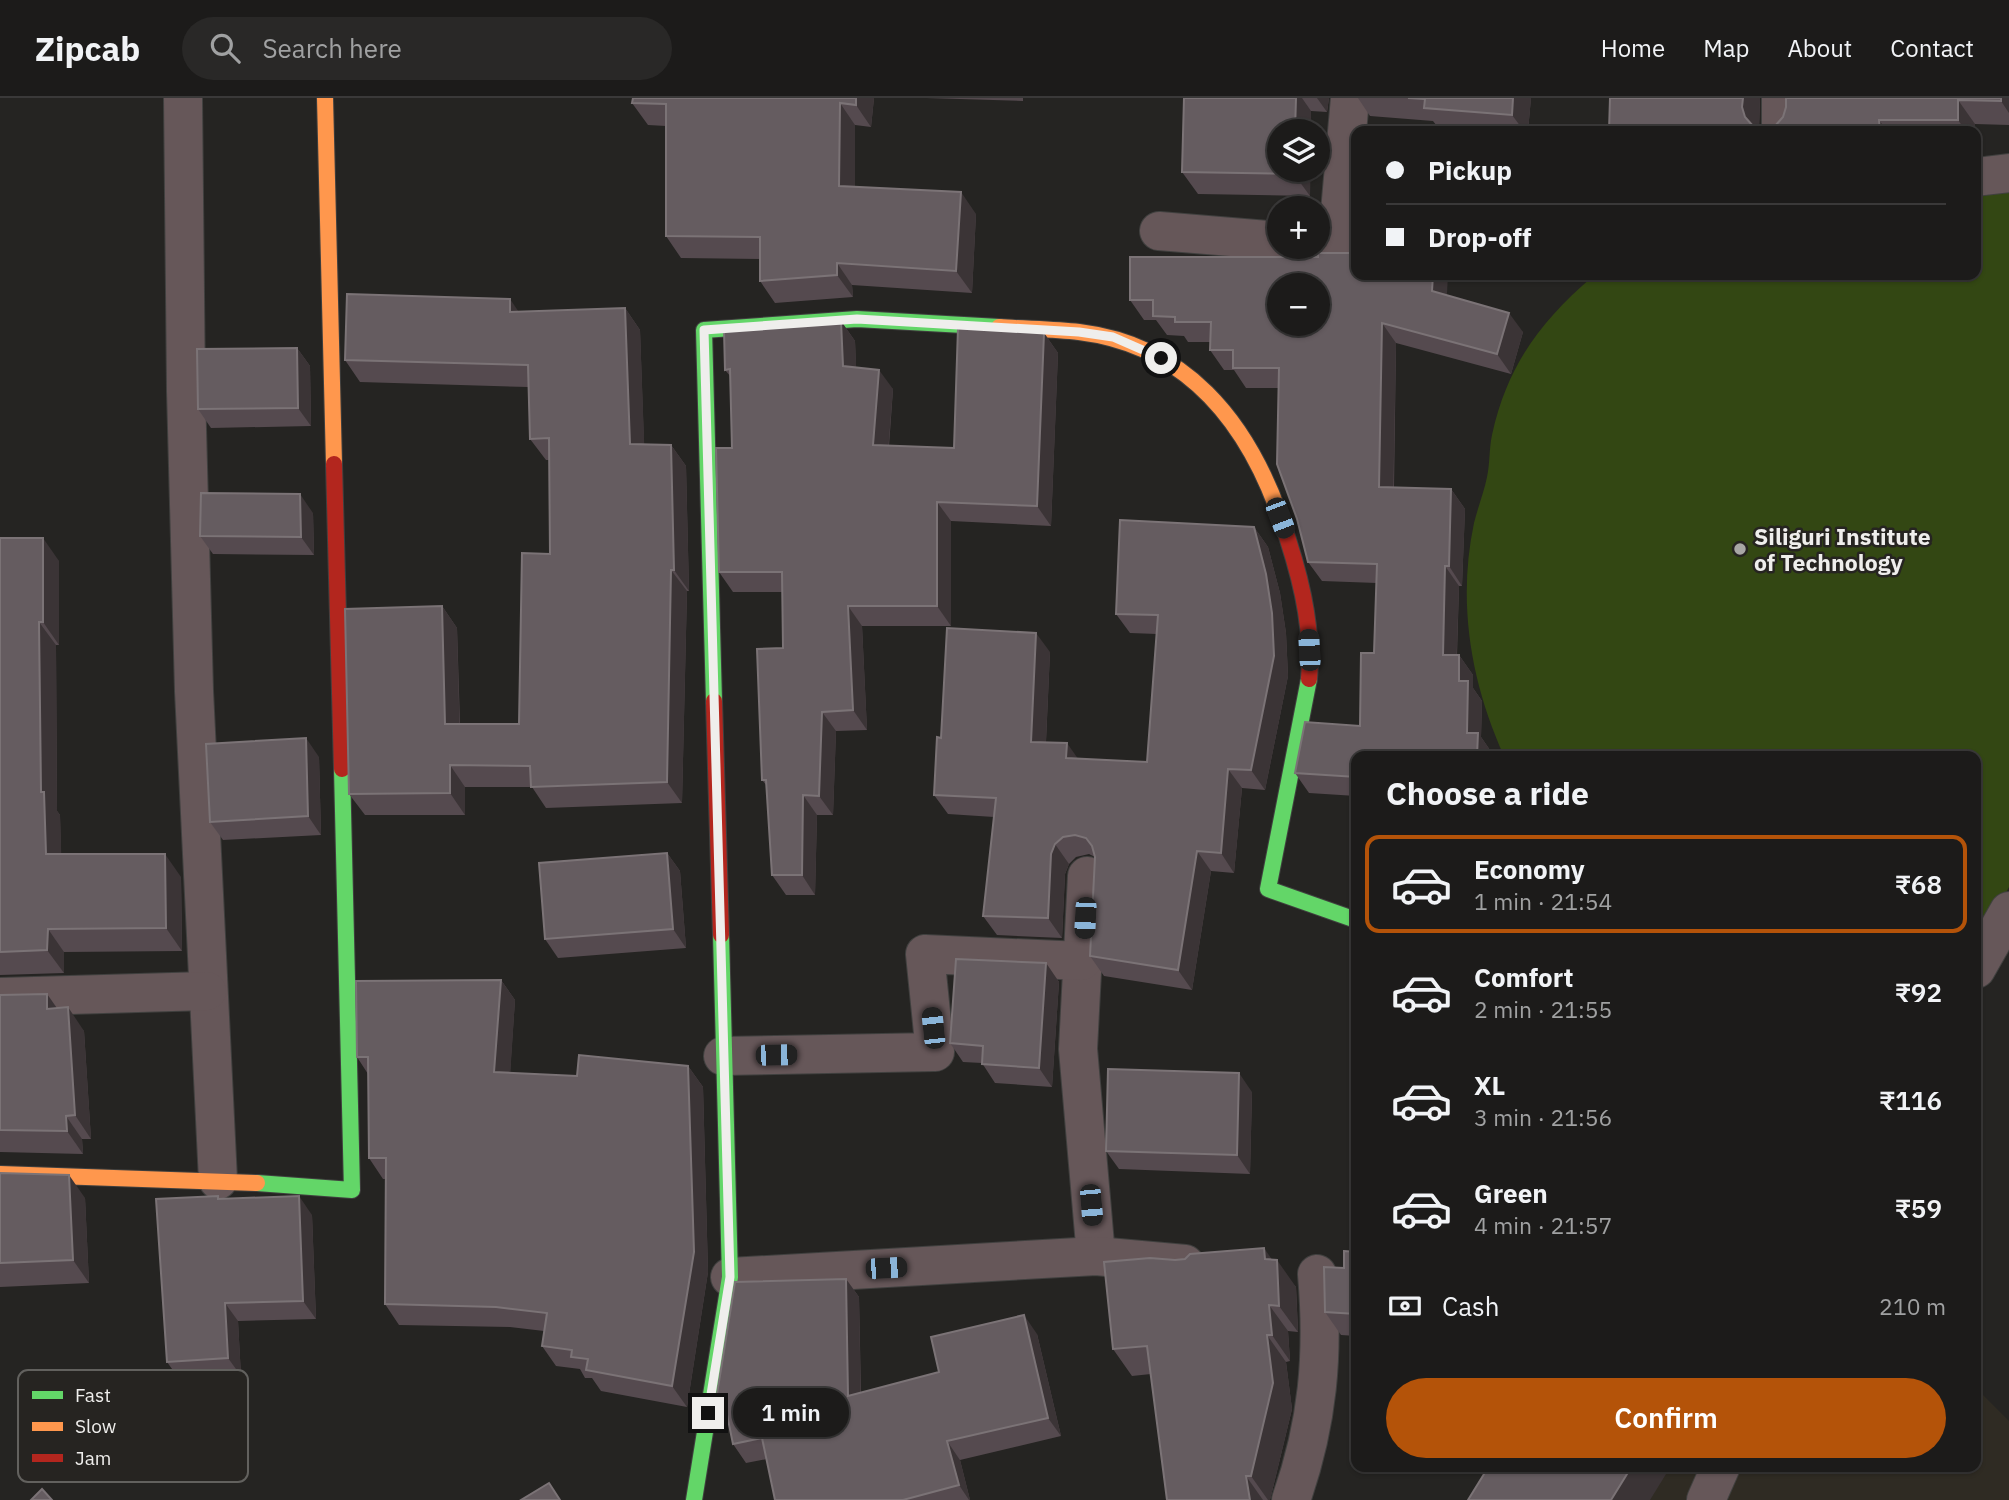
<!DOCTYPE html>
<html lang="en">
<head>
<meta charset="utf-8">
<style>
	:root { --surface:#1c1b1a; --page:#292827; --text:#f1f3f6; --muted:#a0a1a2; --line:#3a3939; --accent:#b45309 }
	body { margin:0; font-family:"IBM Plex Sans",sans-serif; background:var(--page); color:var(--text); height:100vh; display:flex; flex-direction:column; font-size:26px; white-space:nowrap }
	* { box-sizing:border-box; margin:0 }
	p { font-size:23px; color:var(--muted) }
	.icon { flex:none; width:38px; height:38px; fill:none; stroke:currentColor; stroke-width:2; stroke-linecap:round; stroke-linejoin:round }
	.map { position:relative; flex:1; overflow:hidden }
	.panel { position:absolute; left:1351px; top:653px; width:630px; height:721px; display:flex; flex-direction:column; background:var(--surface); border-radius:14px; box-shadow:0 2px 5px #0004,0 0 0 2px var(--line) }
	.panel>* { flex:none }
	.hud { position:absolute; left:1351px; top:28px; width:630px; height:154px; border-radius:14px; box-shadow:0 2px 5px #0004,0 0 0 2px var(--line); display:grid; align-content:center; height:154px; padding:0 35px; background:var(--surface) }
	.buttons { position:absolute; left:1267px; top:21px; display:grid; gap:14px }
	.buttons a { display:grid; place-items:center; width:63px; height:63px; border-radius:50%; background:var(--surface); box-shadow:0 2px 5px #0004,0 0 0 2px var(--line); font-size:35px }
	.end { position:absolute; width:32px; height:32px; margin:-16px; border:9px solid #efeeec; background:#111; box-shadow:0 0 0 4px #111 }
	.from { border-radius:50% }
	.bubble { position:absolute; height:49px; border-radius:24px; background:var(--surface); box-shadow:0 2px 5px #0004,0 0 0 2px var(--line); font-size:23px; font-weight:600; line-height:49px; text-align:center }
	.car { position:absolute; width:21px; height:42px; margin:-21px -10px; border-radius:9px; box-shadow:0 0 5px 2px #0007; background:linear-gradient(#222 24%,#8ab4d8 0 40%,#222 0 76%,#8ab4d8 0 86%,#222 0) }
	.hud b { display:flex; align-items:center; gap:24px; height:66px; font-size:26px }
	.hud b+b { border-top:2px solid var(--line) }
	.hud i { width:18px; height:18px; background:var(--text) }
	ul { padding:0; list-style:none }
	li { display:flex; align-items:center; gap:21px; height:98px; margin:0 14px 10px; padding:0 21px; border:4px solid transparent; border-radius:14px }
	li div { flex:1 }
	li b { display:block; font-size:26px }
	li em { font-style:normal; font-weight:600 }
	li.selected { border-color:var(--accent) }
	li>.icon { width:63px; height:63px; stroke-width:1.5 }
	h2 { padding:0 35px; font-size:32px; line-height:84px }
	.pay { display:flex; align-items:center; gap:18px; height:77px; padding:0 35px; font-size:26px }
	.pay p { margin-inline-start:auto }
	.primary-button { display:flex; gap:14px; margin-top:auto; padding:14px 35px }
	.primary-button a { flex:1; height:80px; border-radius:42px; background:var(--accent); color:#fff; font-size:28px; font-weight:600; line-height:80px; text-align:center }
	header { display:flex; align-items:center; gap:42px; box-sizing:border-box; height:98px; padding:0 35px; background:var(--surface); border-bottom:2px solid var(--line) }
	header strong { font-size:33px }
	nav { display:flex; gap:38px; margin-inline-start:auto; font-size:24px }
	.search { width:490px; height:63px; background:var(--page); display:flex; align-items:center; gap:18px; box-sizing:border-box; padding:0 24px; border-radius:38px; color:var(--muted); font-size:26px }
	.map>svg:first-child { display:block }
</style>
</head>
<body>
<header>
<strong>Zipcab</strong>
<div class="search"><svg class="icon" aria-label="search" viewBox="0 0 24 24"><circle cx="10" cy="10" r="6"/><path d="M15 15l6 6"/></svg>Search here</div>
<nav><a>Home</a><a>Map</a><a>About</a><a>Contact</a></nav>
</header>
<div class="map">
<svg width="2009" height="1402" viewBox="0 0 2009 1402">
	<rect width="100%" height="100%" fill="#252422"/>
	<polygon fill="#2f2b23" points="1976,1290 2009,1323 2009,1402 1492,1402 1514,1369 1976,1368"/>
	<path fill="#334713" d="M 2009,93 L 2009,789 L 1976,851 L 1976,658 L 1504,658 C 1471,585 1457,505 1474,425 C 1478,409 1484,394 1487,379 C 1490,365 1489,351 1492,337 C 1507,268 1540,224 1592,179 L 1595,177 L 1976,177 L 1976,97 Z"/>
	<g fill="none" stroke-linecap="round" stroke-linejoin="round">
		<defs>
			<g id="street">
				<polyline points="183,0 186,293 194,593 218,1082"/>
				<polyline points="1781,33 1781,0"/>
				<polyline points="1976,79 2009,75"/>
				<polyline points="1159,133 1279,143"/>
				<polyline points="1318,146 1337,148 1350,0"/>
				<polyline points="1087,778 1078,951 1096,1158"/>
				<polyline points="1976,871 2009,813"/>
				<polyline points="0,899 207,893"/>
				<polyline points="723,958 935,954 925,856 1082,863"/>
				<polyline points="730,1179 1096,1158 1185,1166"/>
				<path d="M 1291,1402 C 1318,1325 1324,1257 1317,1176"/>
				<polyline points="1706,1402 1721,1368"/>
			</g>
			<g id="fast">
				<polyline points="1309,581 1268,791 1356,822"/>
				<polyline points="714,603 704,232 857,221 999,229"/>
				<polyline points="257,1085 352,1092 342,671"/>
				<polyline points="694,1402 730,1179 721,837"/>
			</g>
			<g id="slow">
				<polyline points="325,0 334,366"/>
				<path d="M 999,229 C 1025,231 1053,231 1079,234 C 1185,247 1246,322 1280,418"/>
				<polyline points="0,1076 257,1085"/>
			</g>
			<g id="jam">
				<polyline points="334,366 342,671"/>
				<path d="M 1280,418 C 1298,469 1314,526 1309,581"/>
				<polyline points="714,603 721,837"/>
			</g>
		</defs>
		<use href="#street" stroke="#40403f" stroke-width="40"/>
		<use href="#fast" stroke="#40403f" stroke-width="18"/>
		<use href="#slow" stroke="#40403f" stroke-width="18"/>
		<use href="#jam" stroke="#40403f" stroke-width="18"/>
		<use href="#street" stroke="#665759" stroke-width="38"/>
		<use href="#fast" stroke="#63d668" stroke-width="16"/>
		<use href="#slow" stroke="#ff974d" stroke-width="16"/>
		<use href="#jam" stroke="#b3261e" stroke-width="16"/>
	</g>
	<g fill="#554a4f">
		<polygon points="874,0 871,29 855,27 855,89 976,116 972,195 852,187 853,199 775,205 760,183 760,161 681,160 666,138 666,28 648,27 632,5"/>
		<polygon points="926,0 1023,0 1023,3"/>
		<polygon points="1184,0 1329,0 1327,14 1311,13 1310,98 1198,96 1182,74"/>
		<polygon points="1358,0 1531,0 1528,33 1440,32 1433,23 1370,18"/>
		<polygon points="1610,0 1760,0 1759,30 1764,31 1775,28 1783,19 1786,9 2009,0 2009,27 1975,26 1975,33 1609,33"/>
		<polygon points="1447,197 1523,234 1511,276 1396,245 1394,389 1451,391 1465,411 1462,488 1459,488 1457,557 1459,557 1473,577 1473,590 1482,603 1481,639 1492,655 1356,658 1356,698 1309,695 1295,675 1360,628 1374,555 1377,485 1322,483 1308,464 1279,290 1246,290 1234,272 1224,272 1210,252 1210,244 1188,244 1184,238 1167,237 1156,222 1144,222 1130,202"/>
		<polygon points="625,210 640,232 644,346 671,347 686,368 689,493 687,493 682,705 546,710 532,689 465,689 465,717 365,717 349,696 442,508 457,530 460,626 519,626 550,456 549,362 546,362 530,341 528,289 360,284 345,262 519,214"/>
		<polygon points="841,223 855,243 856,269 893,291 889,348 954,350 1044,235 1058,255 1051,428 951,423 951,528 862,528 867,632 836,633 833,717 817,717 815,797 786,797 772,777 767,688 762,682 783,550 782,494 733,494 719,474 732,350 731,279 725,272"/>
		<polygon points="297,250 310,268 311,328 211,330 198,311"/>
		<polygon points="313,415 314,457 213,456 200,438"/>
		<polygon points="1254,429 1268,449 1280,495 1286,535 1288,578 1265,692 1242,690 1234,775 1211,773 1192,892 1104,878 1090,858 1095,759 1089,756 1076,759 1069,766 1065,776 1062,840 997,837 983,818 994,719 948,716 934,697 941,640 1050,554 1046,644 1078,661 1147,664 1157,536 1130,535 1116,516"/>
		<polygon points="0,440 59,463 59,547 56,547 57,713 60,717 61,756 181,779 182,853 64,854 64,875 0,877"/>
		<polygon points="319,659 321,737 223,742 210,724"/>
		<polygon points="667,755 680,773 686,850 558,860 545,841"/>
		<polygon points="1046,865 1059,884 1052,989 995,985 982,965 963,964 950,945"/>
		<polygon points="501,882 515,902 510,975 577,978 688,968 703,989 708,1174 687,1309 601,1293 592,1280 585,1280 580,1271 556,1268 542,1248 544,1233 510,1229 399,1227 385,1206 386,1081 383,1081 369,1060 368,976 357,959"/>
		<polygon points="47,896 57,910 84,933 91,1041 82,1041 83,1056 0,1054 0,897"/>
		<polygon points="1252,994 1250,1076 1119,1071 1106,1053"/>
		<polygon points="0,1075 85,1100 89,1185 0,1189"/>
		<polygon points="220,1101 312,1117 316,1221 238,1223 241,1278 180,1282 167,1264"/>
		<polygon points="1356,1154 1356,1238 1341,1237 1325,1214 1344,1170"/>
		<polygon points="1175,1162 1272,1162 1296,1189 1298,1234 1288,1233 1290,1263 1286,1264 1292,1311 1270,1402 1167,1402 1151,1276 1132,1278 1113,1251"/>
		<polygon points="846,1181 859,1199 861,1295 939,1274 1037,1236 1061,1338 960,1362 970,1402 775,1402 767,1361 746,1365 733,1346 725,1307 717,1296"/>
	</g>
	<g fill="#3b3436">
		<polygon points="856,0 874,0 871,29 856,7"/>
		<polygon points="1296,0 1302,0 1311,13 1311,33 1295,33"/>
		<polygon points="1317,0 1329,0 1327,14"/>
		<polygon points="1513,0 1531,0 1528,33 1524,33 1512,17"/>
		<polygon points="1743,0 1760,0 1759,33 1745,19 1742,9"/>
		<polygon points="2001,0 2009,0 2009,15 2001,3"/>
		<polygon points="1958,2 1975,26 1975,33 1966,33 1958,22"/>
		<polygon points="840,5 855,27 855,110 839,88"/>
		<polygon points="1879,22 1887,33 1880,33"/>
		<polygon points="1294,72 1310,72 1310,98 1294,76"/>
		<polygon points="961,94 976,116 972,195 956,173"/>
		<polygon points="837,165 852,187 853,199 837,177"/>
		<polygon points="1433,177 1448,177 1446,213 1432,193"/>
		<polygon points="510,201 525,223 510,214"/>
		<polygon points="625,210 640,232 645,367 630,346"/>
		<polygon points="1509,215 1523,234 1511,276 1497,256"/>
		<polygon points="841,223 855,243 857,288 843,268"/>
		<polygon points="1382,225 1396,245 1393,409 1379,389"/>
		<polygon points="1044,235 1058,255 1051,428 1037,408"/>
		<polygon points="297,250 310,268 311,328 298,310"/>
		<polygon points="879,272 893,291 887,367 873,347"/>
		<polygon points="671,347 686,368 689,493 674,472"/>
		<polygon points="1451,391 1465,411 1462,488 1449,468"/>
		<polygon points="300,396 313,415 314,457 301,439"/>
		<polygon points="937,404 951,423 951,528 937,508"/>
		<polygon points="1254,429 1268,449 1280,495 1286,535 1288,578 1265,692 1251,672"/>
		<polygon points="43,440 59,463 59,547 43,524"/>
		<polygon points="1445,468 1459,488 1456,576 1443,557"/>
		<polygon points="671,472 687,493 682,705 667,684"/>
		<polygon points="442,508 457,530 460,647 445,626"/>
		<polygon points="848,508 862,528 867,632 853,612"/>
		<polygon points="39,524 56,547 57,713 60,717 62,779 46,756 41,694"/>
		<polygon points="1036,535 1050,554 1045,663 1031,644"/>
		<polygon points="1459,557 1473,577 1473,590 1482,603 1481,639 1492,655 1492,658 1477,658 1467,635 1459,583"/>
		<polygon points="822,614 836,633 833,717 819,698"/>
		<polygon points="306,640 319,659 321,737 308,718"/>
		<polygon points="1067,645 1081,665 1066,660"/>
		<polygon points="450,667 465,689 465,717 450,695"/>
		<polygon points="1228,671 1242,690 1234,775 1221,755"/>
		<polygon points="803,697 817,717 815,797 802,777"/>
		<polygon points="1055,746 1069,766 1065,776 1062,840 1048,820 1051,756"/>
		<polygon points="1197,753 1211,773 1192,892 1178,872"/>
		<polygon points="667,755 680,773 686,850 673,831"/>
		<polygon points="165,756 181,779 182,853 166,830"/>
		<polygon points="48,831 64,854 64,875 47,852"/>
		<polygon points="1046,865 1059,884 1052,989 1039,970"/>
		<polygon points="501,882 515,902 509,995 494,974"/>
		<polygon points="47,896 63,919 47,911"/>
		<polygon points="68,909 84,933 91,1041 75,1017"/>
		<polygon points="688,968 703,989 708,1174 687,1309 672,1288"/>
		<polygon points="1239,975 1252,994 1250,1076 1237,1057"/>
		<polygon points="66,1018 82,1041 83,1056 67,1033"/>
		<polygon points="69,1077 85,1100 89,1185 73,1162"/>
		<polygon points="299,1098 312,1117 316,1221 303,1203"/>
		<polygon points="1264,1150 1278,1170 1277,1162 1296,1189 1298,1234 1279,1208 1265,1161"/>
		<polygon points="846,1181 859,1199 861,1317 848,1298"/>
		<polygon points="225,1205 238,1223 241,1278 228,1260"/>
		<polygon points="1269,1207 1288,1233 1290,1263 1272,1237"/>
		<polygon points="1024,1217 1037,1236 1061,1338 1048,1320"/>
		<polygon points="1267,1237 1286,1264 1292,1311 1270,1402 1268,1402 1251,1378"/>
		<polygon points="947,1343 960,1362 970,1402 969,1402 959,1387"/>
		<polygon points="1632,1368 1671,1368 1650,1402 1611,1402"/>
		<polygon points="1246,1378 1263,1402 1250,1402"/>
	</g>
	<g fill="#655c60" stroke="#7b7376" stroke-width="2" fill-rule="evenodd">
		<polygon points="633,0 856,0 856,7 840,5 839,88 961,94 956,173 837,165 837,177 760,183 760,139 666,138 666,6 632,5"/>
		<polygon points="1184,0 1296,0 1295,33 1279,33 1279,72 1294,72 1294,76 1182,74"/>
		<polygon points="1408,0 1513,0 1512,17 1424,10 1425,1"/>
		<polygon points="1610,0 1743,0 1742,9 1745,19 1753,28 1764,31 1775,28 1783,19 1786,9 1786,0 2001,0 2001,3 1958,2 1958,22 1879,22 1880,33 1609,33"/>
		<path d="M 1318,155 L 1356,155 L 1356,177 L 1433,177 L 1432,193 L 1509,215 L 1497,256 L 1382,225 L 1379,389 L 1451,391 L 1449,468 L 1445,468 L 1443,557 L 1459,557 L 1459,583 L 1468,583 L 1467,635 L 1478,635 L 1477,658 L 1356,658 L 1356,679 L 1295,675 L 1305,624 L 1360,628 L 1361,555 L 1374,555 L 1377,466 L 1308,464 L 1297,421 L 1277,366 L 1279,270 L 1233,270 L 1233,252 L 1210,252 L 1211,224 L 1175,224 L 1175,219 L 1153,218 L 1153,202 L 1130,202 L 1130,159 L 1318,159 ZM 1279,187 L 1318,187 L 1318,226 L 1279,226 Z"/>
		<polygon points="347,196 510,201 510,214 625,210 630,346 671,347 674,472 671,472 667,684 531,689 530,668 450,667 450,695 349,696 345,511 442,508 445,626 519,626 522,455 550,456 549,340 530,341 528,267 345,262"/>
		<polygon points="841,223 843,268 879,272 873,347 954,350 958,230 1044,235 1037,408 937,404 937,508 848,508 853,612 822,614 819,698 803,697 802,777 772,777 766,682 762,682 757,551 783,550 782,474 719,474 716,350 732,350 730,271 725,272 724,232"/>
		<polygon points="297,250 298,310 198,311 197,251"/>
		<polygon points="201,395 300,396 301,439 200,438"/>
		<polygon points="1120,422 1254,429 1266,476 1272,515 1274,558 1251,672 1228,671 1221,755 1197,753 1178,872 1090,858 1095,759 1092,748 1086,740 1075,737 1063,739 1055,746 1051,756 1048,820 983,818 996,700 934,697 937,639 941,640 947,530 1036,535 1031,644 1067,645 1066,660 1147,664 1158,517 1116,516"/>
		<polygon points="0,440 43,440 43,524 39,524 41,694 44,694 46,756 165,756 166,830 48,831 47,852 0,854"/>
		<polygon points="306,640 308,718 210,724 206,646"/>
		<polygon points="667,755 673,831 545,841 539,765"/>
		<polygon points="956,861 1046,865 1039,970 982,966 983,948 950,945"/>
		<polygon points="501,882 494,974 577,978 579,957 688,968 694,1154 672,1288 586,1272 588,1261 571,1259 572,1252 542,1248 547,1215 496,1209 385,1206 386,1060 369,1060 368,959 357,959 356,883"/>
		<polygon points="47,896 47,911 68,909 75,1017 66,1018 67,1033 0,1032 0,897"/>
		<polygon points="1108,971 1239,975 1237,1057 1106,1053"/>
		<polygon points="0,1075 69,1077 73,1162 0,1165"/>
		<polygon points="218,1098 218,1101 299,1098 303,1203 225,1205 228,1260 167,1264 156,1101"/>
		<polygon points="1264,1150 1265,1161 1277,1162 1279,1208 1269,1207 1272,1237 1267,1237 1273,1285 1251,1378 1246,1378 1250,1402 1167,1402 1147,1248 1113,1251 1104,1164 1150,1160 1175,1162 1185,1161 1190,1156"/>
		<polygon points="1344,1153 1356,1154 1356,1216 1325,1214 1324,1169 1344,1170"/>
		<polygon points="846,1181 848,1298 939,1274 931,1239 1024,1217 1048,1320 947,1343 959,1387 903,1402 775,1402 762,1340 733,1346 723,1297 717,1296 735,1184"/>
		<polygon points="1489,1368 1632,1368 1611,1402 1468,1402"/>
		<polygon points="549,1385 560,1402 521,1402"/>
		<polygon points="42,1391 52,1402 31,1402"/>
	</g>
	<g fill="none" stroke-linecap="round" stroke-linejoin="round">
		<polyline stroke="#efeeec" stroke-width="9" points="708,1315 730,1179 704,232 857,221 1079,234 1113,239 1161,260"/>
	</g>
	<circle fill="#a8a7a5" stroke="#262421" stroke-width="2.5" cx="1740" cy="451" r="7"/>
	<g text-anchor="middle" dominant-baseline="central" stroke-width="5" stroke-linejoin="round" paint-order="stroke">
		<g font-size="23" font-weight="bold" fill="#efeeec" stroke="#262421" text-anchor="start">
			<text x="1754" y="438">Siliguri Institute<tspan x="1754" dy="26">of Technology</tspan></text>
		</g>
	</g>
	<rect x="18" y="1272" width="230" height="112" rx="10" fill="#262421" stroke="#62615e" stroke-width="2"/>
	<rect x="32" y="1293" width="31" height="8" fill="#63d668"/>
	<rect x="32" y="1324" width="31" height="9" fill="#ff974d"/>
	<rect x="32" y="1356" width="31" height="8" fill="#b3261e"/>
	<g font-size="19" fill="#efeeec">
		<text x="75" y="1304">Fast</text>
		<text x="75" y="1335">Slow</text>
		<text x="75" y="1367">Jam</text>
	</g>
</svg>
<div class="buttons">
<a><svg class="icon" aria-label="layers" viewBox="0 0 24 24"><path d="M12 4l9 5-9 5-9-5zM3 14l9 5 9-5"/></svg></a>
<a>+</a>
<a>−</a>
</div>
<i class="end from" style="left:1161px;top:260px"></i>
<i class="end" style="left:708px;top:1315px"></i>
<div class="bubble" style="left:733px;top:1290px;width:116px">1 min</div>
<i class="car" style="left:1280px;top:420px;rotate:159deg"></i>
<i class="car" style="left:1309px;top:552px;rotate:357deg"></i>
<i class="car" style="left:1085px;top:820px;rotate:183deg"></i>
<i class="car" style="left:933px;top:930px;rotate:354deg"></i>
<i class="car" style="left:776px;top:957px;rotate:89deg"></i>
<i class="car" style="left:1091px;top:1107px;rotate:175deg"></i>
<i class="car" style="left:886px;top:1170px;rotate:87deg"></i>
<div class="hud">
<b><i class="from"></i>Pickup</b>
<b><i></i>Drop-off</b>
</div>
<section class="panel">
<h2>Choose a ride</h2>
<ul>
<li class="selected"><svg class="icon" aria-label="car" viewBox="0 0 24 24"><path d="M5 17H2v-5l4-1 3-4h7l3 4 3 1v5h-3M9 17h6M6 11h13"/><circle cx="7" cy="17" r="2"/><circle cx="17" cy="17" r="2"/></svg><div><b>Economy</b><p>1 min · 21:54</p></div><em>₹68</em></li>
<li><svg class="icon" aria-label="car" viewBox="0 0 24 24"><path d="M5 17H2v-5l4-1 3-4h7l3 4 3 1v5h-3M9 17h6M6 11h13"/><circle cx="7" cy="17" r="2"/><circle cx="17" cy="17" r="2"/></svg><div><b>Comfort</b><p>2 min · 21:55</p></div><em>₹92</em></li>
<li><svg class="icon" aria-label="car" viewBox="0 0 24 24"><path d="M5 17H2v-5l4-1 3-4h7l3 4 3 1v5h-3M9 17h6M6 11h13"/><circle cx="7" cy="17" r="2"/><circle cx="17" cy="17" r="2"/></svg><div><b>XL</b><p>3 min · 21:56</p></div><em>₹116</em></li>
<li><svg class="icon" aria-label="car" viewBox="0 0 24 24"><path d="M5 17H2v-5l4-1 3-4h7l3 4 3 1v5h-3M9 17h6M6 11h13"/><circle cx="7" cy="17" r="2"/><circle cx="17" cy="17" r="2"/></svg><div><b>Green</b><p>4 min · 21:57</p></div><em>₹59</em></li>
</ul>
<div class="pay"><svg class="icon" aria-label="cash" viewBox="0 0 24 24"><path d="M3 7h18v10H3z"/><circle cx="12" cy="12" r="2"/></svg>Cash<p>210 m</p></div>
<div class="primary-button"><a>Confirm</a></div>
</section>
</div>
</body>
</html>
